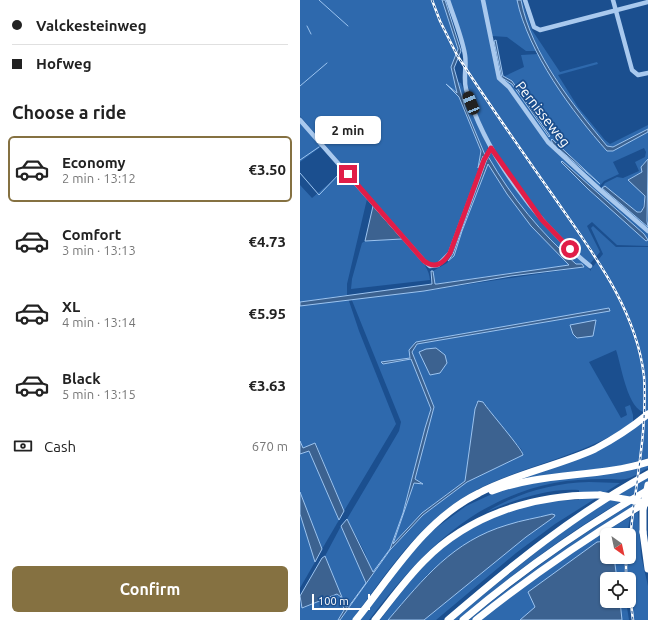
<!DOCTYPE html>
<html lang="en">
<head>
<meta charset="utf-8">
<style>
	:root { --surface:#fff; --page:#f6f6f6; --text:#222; --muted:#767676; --line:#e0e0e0; --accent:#857141 }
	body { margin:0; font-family:Ubuntu,sans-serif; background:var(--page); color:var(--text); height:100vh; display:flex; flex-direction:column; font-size:15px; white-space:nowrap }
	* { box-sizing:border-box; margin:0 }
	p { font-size:13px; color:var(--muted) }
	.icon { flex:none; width:22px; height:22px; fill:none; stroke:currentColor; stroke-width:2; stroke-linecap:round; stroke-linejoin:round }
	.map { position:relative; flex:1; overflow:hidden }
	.sheet { display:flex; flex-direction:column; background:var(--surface); width:300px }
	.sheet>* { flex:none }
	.hud { display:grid; align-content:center; height:88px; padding:0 12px; background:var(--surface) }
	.needle { width:26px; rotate:147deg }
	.controls { position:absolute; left:300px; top:528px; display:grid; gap:8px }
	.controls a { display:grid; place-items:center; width:36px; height:36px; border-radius:6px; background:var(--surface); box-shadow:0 1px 3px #0004; font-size:20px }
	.scale { position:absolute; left:12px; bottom:10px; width:58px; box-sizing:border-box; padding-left:4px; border:2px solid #fff; border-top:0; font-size:11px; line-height:14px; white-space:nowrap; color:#fff; -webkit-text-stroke:3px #1b4f8f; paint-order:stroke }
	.end { position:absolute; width:18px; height:18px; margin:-9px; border:5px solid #e11d48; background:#fff; box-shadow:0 0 0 2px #fff }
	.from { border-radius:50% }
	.bubble { position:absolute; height:28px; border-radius:6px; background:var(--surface); box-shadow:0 1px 3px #0004; font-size:13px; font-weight:700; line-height:28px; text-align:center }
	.car { position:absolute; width:12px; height:24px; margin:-12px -6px; border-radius:5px; box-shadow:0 0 3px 1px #0007; background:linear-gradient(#222 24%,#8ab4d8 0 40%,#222 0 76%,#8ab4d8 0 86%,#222 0) }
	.hud b { display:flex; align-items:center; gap:14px; height:38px; font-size:15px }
	.hud b+b { border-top:1px solid var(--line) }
	.hud i { width:10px; height:10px; background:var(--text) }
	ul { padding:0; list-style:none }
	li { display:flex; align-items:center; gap:12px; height:66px; margin:0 8px 6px; padding:0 4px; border:2px solid transparent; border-radius:6px }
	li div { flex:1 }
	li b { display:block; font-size:15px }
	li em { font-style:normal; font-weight:700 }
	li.current { border-color:var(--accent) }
	li>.icon { width:36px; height:36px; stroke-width:1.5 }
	h2 { padding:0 12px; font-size:18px; line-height:48px }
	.pay { display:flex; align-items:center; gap:10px; height:44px; padding:0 12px; font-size:15px }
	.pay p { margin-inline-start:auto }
	.action { display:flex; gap:8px; margin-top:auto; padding:8px 12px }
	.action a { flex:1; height:46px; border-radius:6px; background:var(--accent); color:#fff; font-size:16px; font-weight:700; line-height:46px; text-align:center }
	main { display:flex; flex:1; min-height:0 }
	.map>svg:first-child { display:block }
</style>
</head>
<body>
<main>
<section class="sheet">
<div class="hud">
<b><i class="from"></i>Valckesteinweg</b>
<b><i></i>Hofweg</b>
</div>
<h2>Choose a ride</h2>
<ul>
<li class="current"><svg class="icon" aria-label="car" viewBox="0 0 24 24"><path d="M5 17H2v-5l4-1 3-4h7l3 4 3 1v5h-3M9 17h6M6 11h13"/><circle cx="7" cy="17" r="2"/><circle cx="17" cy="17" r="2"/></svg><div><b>Economy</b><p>2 min · 13:12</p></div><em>€3.50</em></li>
<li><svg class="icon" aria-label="car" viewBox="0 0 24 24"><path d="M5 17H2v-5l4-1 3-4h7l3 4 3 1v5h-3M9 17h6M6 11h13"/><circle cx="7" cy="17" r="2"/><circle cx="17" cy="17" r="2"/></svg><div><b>Comfort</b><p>3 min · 13:13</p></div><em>€4.73</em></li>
<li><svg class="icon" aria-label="car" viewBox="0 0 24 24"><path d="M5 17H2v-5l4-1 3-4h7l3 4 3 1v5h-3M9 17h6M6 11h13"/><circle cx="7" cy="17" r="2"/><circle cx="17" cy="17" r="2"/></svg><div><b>XL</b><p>4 min · 13:14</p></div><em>€5.95</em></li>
<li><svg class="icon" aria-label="car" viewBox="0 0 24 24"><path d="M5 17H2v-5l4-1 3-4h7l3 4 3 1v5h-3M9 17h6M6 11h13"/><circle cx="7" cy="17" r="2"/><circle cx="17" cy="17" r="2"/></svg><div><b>Black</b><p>5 min · 13:15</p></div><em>€3.63</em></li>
</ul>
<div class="pay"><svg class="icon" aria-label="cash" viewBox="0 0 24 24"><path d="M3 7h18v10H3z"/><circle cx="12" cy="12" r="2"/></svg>Cash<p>670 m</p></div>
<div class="action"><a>Confirm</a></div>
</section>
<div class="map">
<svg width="348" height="620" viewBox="0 0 348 620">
	<rect width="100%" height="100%" fill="#1b4f8f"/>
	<g fill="#2e69ad" fill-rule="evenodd">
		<polygon points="0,0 142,0 158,49 151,67 157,93 146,84 159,97 181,151 178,168 184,156 185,158 149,252 139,264 130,264 126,261 0,116"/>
		<path d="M 149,0 L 182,0 L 196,72 L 246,142 L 348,233 L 348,246 L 317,245 L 292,222 L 287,226 L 300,252 L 289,265 C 243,223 202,172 177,114 C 171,98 165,84 167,67 Z"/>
		<polygon points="184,0 217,0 224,26 237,51 226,51 207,37 192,36"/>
		<path d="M 221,0 L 222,0 L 232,30 L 260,72 L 297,62 L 298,64 L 258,75 L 278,107 L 305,140 L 310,144 L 348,125 L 348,129 L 313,147 L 307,146 C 273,105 231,54 221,0 Z"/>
		<path d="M 238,54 L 275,113 L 307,151 L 348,132 L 348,159 L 342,165 L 342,172 L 329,179 L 345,196 L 342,210 L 337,212 L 305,186 L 303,188 L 348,227 L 348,229 L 301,188 L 305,183 L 317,177 L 323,178 L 339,171 L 335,162 L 345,157 L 346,152 L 344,148 L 313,162 L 319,174 L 304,181 L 299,187 L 258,152 L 201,78 L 207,80 L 212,84 L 250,136 L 212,81 L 203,77 L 224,67 L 221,55 ZM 252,139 L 255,143 L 299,183 L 295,181 L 253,144 Z"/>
		<polygon points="158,82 161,83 180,130 188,147 185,155 165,107"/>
		<polygon points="0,122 22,146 0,162"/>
		<path d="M 193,153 L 221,195 L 291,271 L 291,269 L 303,254 L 291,228 L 293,226 L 316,247 L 348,247 L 348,412 C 328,416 321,363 316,350 L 289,362 L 321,418 L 327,415 L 325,407 L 330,405 L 333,415 L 333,422 C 290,453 239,462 191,483 C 126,511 92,566 52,620 L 40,620 L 90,550 L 123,515 L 167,482 L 221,456 L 222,450 L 202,428 L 183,402 L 176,403 L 165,481 L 127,509 L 93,545 L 114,482 L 123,485 L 115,479 L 134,406 L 112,352 L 117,344 L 310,311 L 308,309 L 116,342 L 109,352 L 110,358 L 83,364 L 111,359 L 131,409 L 130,412 L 125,428 L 103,513 L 90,549 L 72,573 L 65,553 L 47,519 L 99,431 L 101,422 L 51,298 L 124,291 L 284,267 L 276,264 L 268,258 L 222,209 L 204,184 L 187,157 L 189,154 Z"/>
		<polygon points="188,163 219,210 269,265 135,284 133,271 147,263 153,255"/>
		<polygon points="43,172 67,199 47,284 47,295 0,302 0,185 12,198"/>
		<path d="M 102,239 C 112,250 129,264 130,280 L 51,289 L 52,279 L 62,243 L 65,241 Z"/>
		<polygon points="48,298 59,331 96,424 44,511 16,444 3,448 0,441 0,306"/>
		<polygon points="348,417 348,458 320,466 220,479 266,461"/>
		<polygon points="9,450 39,520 22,549 0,492 0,454"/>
		<path d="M 348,463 L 348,468 C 342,471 333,478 326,479 C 321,480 310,479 303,479 C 287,479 270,480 254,483 C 170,500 119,555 69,620 L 59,620 L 102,564 L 132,531 L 166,506 L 205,488 Z"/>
		<path d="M 348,477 L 348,486 C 280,523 217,570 158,620 L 152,620 L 252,539 L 304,503 Z"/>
		<path d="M 289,482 L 320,483 L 255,524 L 216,553 L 136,620 L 124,620 L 226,537 L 254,517 L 252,514 L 207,525 L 191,531 L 128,574 L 88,620 L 80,620 C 95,601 108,582 125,565 C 164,524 222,499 279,500 L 279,490 C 247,488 215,500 186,512 C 218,493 252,483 289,482 Z"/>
		<path d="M 348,494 L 348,498 C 286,533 228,575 172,620 L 169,620 C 226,573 285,531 348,494 Z"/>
		<polygon points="338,512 341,556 348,586 348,620 332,620 329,601 329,579 327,579 327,557 329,557 329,535 331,516"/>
		<polygon points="0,514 15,562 0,588"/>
		<polygon points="330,517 327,535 307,535 307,557 325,557 324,579 307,579 307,601 326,601 329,620 180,620 278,547"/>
		<polygon points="41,526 66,583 47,607 46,607 25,556"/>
		<polygon points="37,594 41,597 44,610 38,620 0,620 0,603 3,608"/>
	</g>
	<g fill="#3c6290" stroke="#9cc4f0">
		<path d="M 142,0 L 145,0 L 161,51 L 154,68 L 165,107 L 185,155 L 189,158 C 212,198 241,233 276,264 L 282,264 L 284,267 L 211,276 L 124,291 L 0,306 L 0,302 L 132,284 L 131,271 L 133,271 L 135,284 L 137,284 L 269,265 L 231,226 L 207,194 L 188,164 L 162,231 L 154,256 L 148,261 L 153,254 L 187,159 L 183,156 L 178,168 L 181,151 L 159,97 L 146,84 L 157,93 L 151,67 L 158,49 Z"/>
		<path d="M 217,0 L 221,0 C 231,54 273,105 307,146 L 313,147 L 348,129 L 348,132 L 313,151 L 307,151 C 272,112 228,52 217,0 Z"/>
		<polygon points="196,40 203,76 212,81 250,136 249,137 212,84 202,78 194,41"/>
		<polygon points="252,139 300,184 253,144 251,140"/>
		<polygon points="348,159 347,221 348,227 302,188 305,186 337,212 341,212 344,207 345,196 328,180 342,172 341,167"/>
		<polygon points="262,161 344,234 348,240 346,241 288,189 261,162"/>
		<polygon points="73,206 102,239 65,241"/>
		<path d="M 309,308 L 310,311 L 117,344 L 112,352 L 134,407 L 115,479 L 123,484 L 114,483 L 93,544 L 122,513 L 165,481 L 175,409 L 178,401 L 183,402 C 188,410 223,450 223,455 L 167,482 L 123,515 L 90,550 L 40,620 L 38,620 L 44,610 L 41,597 L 37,594 L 2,608 L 0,596 L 22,558 L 25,556 L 46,607 L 49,606 L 66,583 L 41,526 L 47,519 L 73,572 L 90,549 L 103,513 L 125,428 L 130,412 L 131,409 L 111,359 L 83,364 L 81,362 L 110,358 L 109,350 L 116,342 Z"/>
		<polygon points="296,320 293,336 277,338 273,334 270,325"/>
		<polygon points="136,348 145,355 147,363 140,373 130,375 119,352 126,349"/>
		<polygon points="0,441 3,448 15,443 44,511 39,520 9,451 0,454"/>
		<polygon points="0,492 22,549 15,562 0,514"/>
		<path d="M 252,514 L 255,515 L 254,517 L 226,537 L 124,620 L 88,620 C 124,578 153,541 207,525 C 222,520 237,518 252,514 Z"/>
		<polygon points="307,541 307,557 314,557 317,579 307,579 307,601 320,601 322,620 220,620 235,607 228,592 297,542"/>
	</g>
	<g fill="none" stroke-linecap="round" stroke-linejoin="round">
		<g stroke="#9cc4f0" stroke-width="1">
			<polyline points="19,0 48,26"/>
			<polyline points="7,26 11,34"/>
			<polyline points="0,86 27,63"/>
			<polyline points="0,160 19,147"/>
			<polyline points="0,173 19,195 41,172"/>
		</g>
		<g stroke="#a9c9ee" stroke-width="4.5">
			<path d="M 148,0 C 154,18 162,37 165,55 C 167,67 163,77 166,89 C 186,155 236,222 290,266"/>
			<polyline points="183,0 199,78 209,87 248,142 299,189 348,231"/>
			<polyline points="225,0 234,27 240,30 348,2"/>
			<polyline points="313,0 332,70 338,75 348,73"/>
			<polyline points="0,120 124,261 130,266 138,265 150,253 184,161 191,148"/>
		</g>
		<g stroke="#fff" stroke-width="7">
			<path d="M 192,491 C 242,472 297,478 348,462"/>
			<polyline points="343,532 348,569"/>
			<path d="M 56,620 C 93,574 124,520 179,493 C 217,473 258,466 295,449 C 314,439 331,428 348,414"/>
			<path d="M 75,620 C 91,600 106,579 124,561 C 170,514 236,494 300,495"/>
			<path d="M 148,620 C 211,566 274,514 348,474"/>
			<path d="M 163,620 C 221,571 282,528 348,490"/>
			<path d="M 176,620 C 231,576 288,537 348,501"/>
		</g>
		<defs>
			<g id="rail">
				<path d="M 132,0 L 140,21 L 157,55 C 188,103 221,150 254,197 C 292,252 336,308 344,376 C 348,435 333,493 329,551"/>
				<polyline points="326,557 326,579"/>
				<polyline points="329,587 333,620"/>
			</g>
		</defs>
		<use href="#rail" stroke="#fff" stroke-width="2.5"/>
		<use href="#rail" stroke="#1b4f8f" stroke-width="1" stroke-dasharray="3" stroke-linecap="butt"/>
		<g stroke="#fff" stroke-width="7">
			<polyline points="300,495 348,503"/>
			<polyline points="343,532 343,510 348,485"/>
		</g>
	</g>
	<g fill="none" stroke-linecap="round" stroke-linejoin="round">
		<path stroke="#e11d48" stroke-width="5" d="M 48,174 L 124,261 C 135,269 143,264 150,253 L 184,160 L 191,148 L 242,220 L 270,249"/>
	</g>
	<g text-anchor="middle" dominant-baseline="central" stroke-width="3.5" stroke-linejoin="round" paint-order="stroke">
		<g font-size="14" fill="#fff" stroke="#1b4f8f">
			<text transform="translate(243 114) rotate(52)">Pernisseweg</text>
		</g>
	</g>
</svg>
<div class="controls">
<a><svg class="needle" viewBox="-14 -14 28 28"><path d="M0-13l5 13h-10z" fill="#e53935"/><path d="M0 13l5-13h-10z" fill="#767676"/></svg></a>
<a><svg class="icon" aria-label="locate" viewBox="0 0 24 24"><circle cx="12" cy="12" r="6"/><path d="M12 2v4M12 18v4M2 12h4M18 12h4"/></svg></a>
</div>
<div class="scale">100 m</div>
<i class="end from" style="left:270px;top:249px"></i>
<i class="end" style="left:48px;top:174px"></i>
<div class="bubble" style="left:15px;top:116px;width:66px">2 min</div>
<i class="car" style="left:171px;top:103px;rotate:338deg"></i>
</div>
</main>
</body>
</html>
